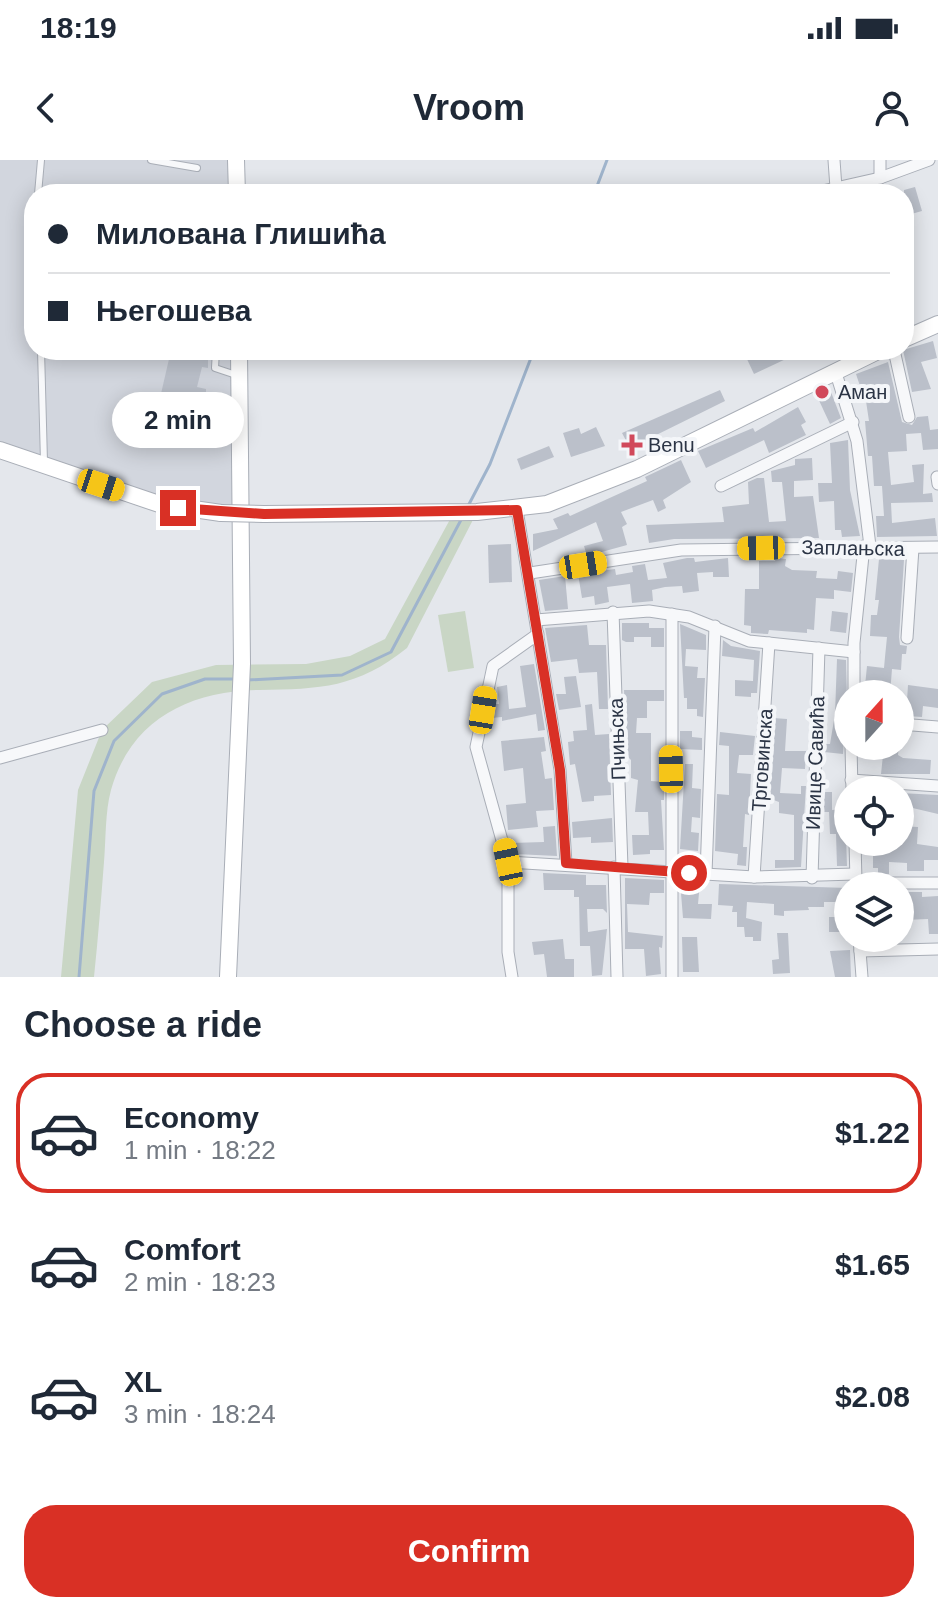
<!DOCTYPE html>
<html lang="en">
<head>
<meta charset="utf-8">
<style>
	:root { --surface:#fff; --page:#f2f2f3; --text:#1f2937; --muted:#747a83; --line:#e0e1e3; --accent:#d93025 }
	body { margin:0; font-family:Arial,sans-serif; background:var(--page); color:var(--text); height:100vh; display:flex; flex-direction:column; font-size:30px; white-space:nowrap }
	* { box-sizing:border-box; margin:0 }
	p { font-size:26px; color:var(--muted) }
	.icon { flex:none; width:44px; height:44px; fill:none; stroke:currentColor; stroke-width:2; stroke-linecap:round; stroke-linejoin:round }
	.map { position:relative; height:817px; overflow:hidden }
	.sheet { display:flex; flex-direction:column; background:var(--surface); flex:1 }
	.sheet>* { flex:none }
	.hud { position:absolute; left:24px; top:24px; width:890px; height:176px; border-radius:32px; box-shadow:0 4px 20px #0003; display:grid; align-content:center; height:176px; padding:0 24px; background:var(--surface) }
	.needle { width:52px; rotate:21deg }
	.buttons { position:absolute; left:834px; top:520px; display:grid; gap:16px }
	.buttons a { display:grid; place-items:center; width:80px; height:80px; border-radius:50%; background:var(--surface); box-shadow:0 4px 20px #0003; font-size:40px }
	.end { position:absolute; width:36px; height:36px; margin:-18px; border:10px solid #d93025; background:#fff; box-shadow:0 0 0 4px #fff }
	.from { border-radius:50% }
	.bubble { position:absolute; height:56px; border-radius:28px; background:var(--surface); box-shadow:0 4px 20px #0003; font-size:26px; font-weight:600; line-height:56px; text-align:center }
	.car { position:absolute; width:24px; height:48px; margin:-24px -12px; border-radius:10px; box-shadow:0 0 6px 2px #0007; background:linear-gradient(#f5c518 24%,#345 0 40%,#f5c518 0 76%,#345 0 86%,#f5c518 0) }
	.hud b { display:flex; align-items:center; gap:28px; height:76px; font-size:30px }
	.hud b+b { border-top:2px solid var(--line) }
	.hud i { width:20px; height:20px; background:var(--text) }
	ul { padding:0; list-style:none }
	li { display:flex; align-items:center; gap:24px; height:120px; margin:0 16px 12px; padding:0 8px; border:4px solid transparent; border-radius:32px }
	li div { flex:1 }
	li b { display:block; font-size:30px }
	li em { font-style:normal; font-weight:600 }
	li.selected { border-color:var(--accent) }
	li>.icon { width:72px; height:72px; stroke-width:1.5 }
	h2 { padding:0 24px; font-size:36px; line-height:96px }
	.cta { display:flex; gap:16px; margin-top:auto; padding:16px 24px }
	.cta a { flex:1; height:92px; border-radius:32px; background:var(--accent); color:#fff; font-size:32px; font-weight:600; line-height:92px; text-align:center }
	.status { display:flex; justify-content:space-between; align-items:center; height:56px; padding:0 40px; background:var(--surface); direction:ltr }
	.status svg { height:22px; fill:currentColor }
	header { display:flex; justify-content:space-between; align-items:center; height:104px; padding:0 24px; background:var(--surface); font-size:36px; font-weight:600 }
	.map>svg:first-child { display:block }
</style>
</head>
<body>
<div class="status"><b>18:19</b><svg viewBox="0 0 49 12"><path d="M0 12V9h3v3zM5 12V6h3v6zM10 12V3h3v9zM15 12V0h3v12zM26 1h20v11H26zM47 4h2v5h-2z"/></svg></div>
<header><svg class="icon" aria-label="back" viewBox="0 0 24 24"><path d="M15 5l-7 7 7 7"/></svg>Vroom<svg class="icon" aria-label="person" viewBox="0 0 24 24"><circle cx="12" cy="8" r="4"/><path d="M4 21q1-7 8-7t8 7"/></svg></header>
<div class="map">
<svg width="938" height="817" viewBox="0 0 938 817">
	<rect width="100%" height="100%" fill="#e4e7ec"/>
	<polygon fill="#d2d6de" points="0,0 233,0 236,34 34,34 34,190 239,190 241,354 196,352 0,290"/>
	<g fill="#c9d6c5">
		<path d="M 454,352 L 477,352 L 407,488 C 357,528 321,529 259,530 C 190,531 131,559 111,630 C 105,652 106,679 104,702 C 101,740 98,779 94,817 L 61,817 L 78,630 L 102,570 L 152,522 L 216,505 L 306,504 L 350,496 L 385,479 Z"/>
		<polygon points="465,451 474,508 448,512 438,455"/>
	</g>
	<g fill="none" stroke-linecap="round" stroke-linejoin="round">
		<g stroke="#9fb4cc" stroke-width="3">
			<polyline points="594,34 607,0"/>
			<polyline points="467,348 490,304 534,190"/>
			<polyline points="247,520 342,515 391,492 462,358"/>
			<polyline points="79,817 94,631 114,581 162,534 205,519 236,519"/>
		</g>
	</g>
	<g fill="#bbc0ca">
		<polygon points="915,27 922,51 904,56 904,30"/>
		<polygon points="933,181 937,198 921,202 931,229 912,232 903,190"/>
		<polygon points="143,190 208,190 208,208 202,207 197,227 206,229 206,251 192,251 193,287 172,288 172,283 162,283 162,251 157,251 169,199 142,193"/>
		<polygon points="761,190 805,190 754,214 746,197"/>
		<polygon points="888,202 902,262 912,265 917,257 928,256 930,270 938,269 938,289 923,290 921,273 906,274 907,291 888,292 891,325 914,322 912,305 924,304 923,334 932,333 933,342 891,343 892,363 935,358 937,376 877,377 876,356 884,356 882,326 874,326 872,296 868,296 865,261 869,261 864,228 861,229 856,214"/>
		<polygon points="829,227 841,258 830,264 816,234"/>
		<polygon points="720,230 725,241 630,288 622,273"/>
		<polygon points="798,247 806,262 801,265 806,275 769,293 764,280 706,308 698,291 753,268 755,272"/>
		<polygon points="596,267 605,286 571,297 563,273 579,268 581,274"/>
		<polygon points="848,280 850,330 860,376 842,377 841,370 835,370 834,341 819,342 818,323 832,323 830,283"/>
		<polygon points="549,286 554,297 521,310 517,299"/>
		<polygon points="812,298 813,320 794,321 794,337 813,336 819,378 674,379 649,383 646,365 724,362 722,347 749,344 748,322 757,318 764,318 769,362 786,361 782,322 772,322 771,311 795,305 795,299"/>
		<polygon points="681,300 691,322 663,340 666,348 658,352 653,340 621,352 627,364 622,367 627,385 587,396 584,386 603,381 596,362 533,391 533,374 558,369 553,359 568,353 570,356 647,321 645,317"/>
		<polygon points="511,384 512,422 489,423 488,385"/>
		<polygon points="687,398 694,398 695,402 728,398 729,417 713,417 713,412 697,413 699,431 683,433 682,426 665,427 652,430 653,441 632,443 630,424 607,427 609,442 595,445 594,436 582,438 578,414 615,409 616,415 633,412 632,406 645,404 648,420 667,418 663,403"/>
		<polygon points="776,398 786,399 785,406 792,410 817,411 816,418 837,419 838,411 853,413 851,432 834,430 834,439 816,438 814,470 807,469 807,473 769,470 768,474 751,473 751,466 744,465 745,429 759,429 759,401 775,401"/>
		<polygon points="879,399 904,400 899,477 900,485 907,486 906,494 902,494 901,510 892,509 890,534 881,534 882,527 865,526 867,506 884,508 885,497 887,477 870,476 871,455 877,455 879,440 875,440"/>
		<polygon points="565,416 568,449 545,451 539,420"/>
		<polygon points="832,451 848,453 846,473 830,471"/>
		<polygon points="622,463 649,463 649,468 664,468 664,487 651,487 651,477 634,477 634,482 626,482 622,480"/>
		<polygon points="680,464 706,475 706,490 686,489 685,506 698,507 697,518 705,518 703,557 697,556 697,549 687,549 687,538 684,538"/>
		<polygon points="587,465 589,485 606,485 608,549 599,549 597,512 579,513 577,499 551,502 545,468"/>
		<polygon points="723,480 731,486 760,491 757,533 751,533 751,537 735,536 735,520 753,521 754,500 722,496"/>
		<polygon points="837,499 846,500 847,539 843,594 824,592 825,584 830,584 835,554"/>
		<polygon points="534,504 545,570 538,571 536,554 502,561 502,557 491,558 494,544 499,544 497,527 507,525 509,549 526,547 520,506"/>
		<polygon points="576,516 581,547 559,550 556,534 566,534 564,517"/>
		<polygon points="908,525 938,529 938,548 923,546 922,557 906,556"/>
		<polygon points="624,530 664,530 664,541 647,541 647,558 637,558 636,573 651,573 651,621 664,622 664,640 661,640 664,690 650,690 650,694 633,695 632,675 649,675 648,652 635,652 638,620 631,618 631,600 627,596"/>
		<polygon points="592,544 595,575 609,574 611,635 594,636 594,641 582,642 575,604 570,605 568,582 574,581 573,571 587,570 585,545"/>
		<polygon points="773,558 787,559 785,591 806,591 805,609 782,608 780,633 801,634 801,626 806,626 801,707 775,708 775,700 794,700 794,655 779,653 779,642 768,638"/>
		<polygon points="680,571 692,571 692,577 702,578 702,590 680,589"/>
		<polygon points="720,572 755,576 753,595 739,595 737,613 751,614 749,655 745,654 743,687 747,687 746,706 737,705 738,694 715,691 717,634 729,635 729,586 719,585"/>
		<polygon points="544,577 546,591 541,592 545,619 552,618 554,650 536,651 538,667 508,670 506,645 526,643 523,608 504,611 501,581"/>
		<polygon points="884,586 899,586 898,595 903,598 931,600 930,614 881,614"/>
		<polygon points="685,604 693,604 692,628 701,629 700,658 692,657 691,672 699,673 698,691 680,689"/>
		<polygon points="823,632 832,632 832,650 845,649 847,706 837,706 836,674 830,674 829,652 822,652"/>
		<polygon points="900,633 938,635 938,654 900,645"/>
		<polygon points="612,658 613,682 591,683 591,677 573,678 572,662"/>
		<polygon points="555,666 557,696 515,694 511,683 544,682 543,667"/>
		<polygon points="900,666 918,667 917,684 938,687 938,700 924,700 924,711 907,711 907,703 889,702 889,714 878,714 878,708 873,708 873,693 881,694 882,682 900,682"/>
		<polygon points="543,713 586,715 586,725 606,725 607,753 603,749 587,749 588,772 607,769 602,815 592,816 590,786 580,786 579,737 574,737 574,730 544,730"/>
		<polygon points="625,718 664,720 664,733 650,733 649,745 627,744 628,772 663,776 662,788 659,787 661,814 646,816 644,789 625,789"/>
		<polygon points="680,721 700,722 698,744 712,744 711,759 683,758"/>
		<polygon points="719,724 848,728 847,742 824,742 824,747 808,747 809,750 784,751 784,756 774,755 774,744 747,742 746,758 762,762 761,781 753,781 753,777 745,777 744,767 737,767 737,752 732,752 733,746 718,745"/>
		<polygon points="905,732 922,732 922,737 938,736 938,774 929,774 928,759 905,760"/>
		<rect x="829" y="757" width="19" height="15"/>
		<polygon points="777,773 788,773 790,813 773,814 772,800 779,799"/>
		<polygon points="682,777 697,777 699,812 683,812"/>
		<polygon points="563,779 565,799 574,799 574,817 547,817 544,794 534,795 532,782"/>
		<polygon points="850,790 851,817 835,817 830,791"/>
	</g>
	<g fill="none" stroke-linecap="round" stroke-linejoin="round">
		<defs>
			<g id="lane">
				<polyline points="151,0 197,8"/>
				<polyline points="38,34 41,0"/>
				<polyline points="41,190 44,302"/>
				<polyline points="216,190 215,208 239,216"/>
			</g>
			<g id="street">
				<polyline points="834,0 836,28"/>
				<polyline points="880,0 880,18"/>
				<polyline points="818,32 880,18 929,0"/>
				<polyline points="894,190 909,257"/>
				<polyline points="835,210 857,281 870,386"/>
				<polyline points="937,317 938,324"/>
				<polyline points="721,326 853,262"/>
				<polyline points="517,350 560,610 566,703"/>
				<polyline points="530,413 681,390 938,387"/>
				<polyline points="613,452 622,707"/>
				<polyline points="672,454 672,817"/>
				<polyline points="536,460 649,451 689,457 749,481 854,492"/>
				<polyline points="907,478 913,388"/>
				<polyline points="854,534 854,483 864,386"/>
				<polyline points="900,564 938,567"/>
				<polyline points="851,586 852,630"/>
				<polyline points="0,598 102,570"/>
				<polyline points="851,620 938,626"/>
				<polyline points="855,682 856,721"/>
				<polyline points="508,702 754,717 855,714"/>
				<polyline points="614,707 617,817"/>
				<polyline points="706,714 715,466"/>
				<polyline points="754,717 769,483"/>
				<polyline points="812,718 819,488"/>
				<polyline points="856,723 938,723"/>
				<polyline points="859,778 862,817"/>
				<polyline points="860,791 938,789"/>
				<polyline points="512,817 508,792 508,702 476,587 493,506 538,474"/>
			</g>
			<g id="secondary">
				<polyline points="236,0 237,34"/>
				<polyline points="904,179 938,164"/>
				<polyline points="0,290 159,344 221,353"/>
				<polyline points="264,354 477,352 547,344 637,309 880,190"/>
				<polyline points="228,817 242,504 239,190"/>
			</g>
		</defs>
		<use href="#lane" stroke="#a9aeb7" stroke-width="8"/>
		<use href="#street" stroke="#a9aeb7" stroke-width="13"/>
		<use href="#secondary" stroke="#a9aeb7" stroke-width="18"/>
		<use href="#lane" stroke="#f7f8fa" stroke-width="6"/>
		<use href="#street" stroke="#f7f8fa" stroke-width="11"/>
		<use href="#secondary" stroke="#fff" stroke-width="16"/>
		<defs>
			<polyline id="secondary-bridge" points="221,353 264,354"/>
		</defs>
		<use href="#secondary-bridge" stroke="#a9aeb7" stroke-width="18" stroke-linecap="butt"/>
		<use href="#secondary-bridge" stroke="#fff" stroke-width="16"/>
	</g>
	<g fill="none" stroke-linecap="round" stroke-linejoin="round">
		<polyline stroke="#d93025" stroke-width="10" points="178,348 264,354 517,350 560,610 566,703 689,713"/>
	</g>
	<g fill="#d1495b" stroke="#f4f6f9" stroke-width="3">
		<circle cx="822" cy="232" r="8"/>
		<path d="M628 273h8v8h8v8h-8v8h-8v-8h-8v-8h8z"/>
	</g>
	<g text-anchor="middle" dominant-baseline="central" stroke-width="8" stroke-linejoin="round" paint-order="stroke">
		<g font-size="20" fill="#2b3445" stroke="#f4f6f9" text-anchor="start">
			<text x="838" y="232">Аман</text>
			<text x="648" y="285">Benu</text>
		</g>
		<g font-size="20" fill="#2b3445" stroke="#f4f6f9">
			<text transform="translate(853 388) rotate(1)">Заплањска</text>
			<text transform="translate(617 579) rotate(-92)">Пчињска</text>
			<text transform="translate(762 600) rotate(-86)">Трговинска</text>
			<text transform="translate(815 603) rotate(-88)">Ивице Савића</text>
		</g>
	</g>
</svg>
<div class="buttons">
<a><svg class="needle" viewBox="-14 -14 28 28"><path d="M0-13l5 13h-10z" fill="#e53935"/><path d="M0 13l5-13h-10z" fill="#747a83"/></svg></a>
<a><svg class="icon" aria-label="locate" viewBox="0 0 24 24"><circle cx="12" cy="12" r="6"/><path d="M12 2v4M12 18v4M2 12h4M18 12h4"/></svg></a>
<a><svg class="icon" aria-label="layers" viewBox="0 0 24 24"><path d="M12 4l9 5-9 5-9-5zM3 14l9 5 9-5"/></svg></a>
</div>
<i class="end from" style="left:689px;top:713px"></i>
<i class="end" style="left:178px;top:348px"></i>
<div class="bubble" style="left:112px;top:232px;width:132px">2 min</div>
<i class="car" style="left:101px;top:325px;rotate:108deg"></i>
<i class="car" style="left:761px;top:388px;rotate:269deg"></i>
<i class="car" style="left:583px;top:405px;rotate:81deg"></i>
<i class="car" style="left:483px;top:550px;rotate:9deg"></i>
<i class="car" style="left:671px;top:609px;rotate:359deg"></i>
<i class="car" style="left:508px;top:702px;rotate:348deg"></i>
<div class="hud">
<b><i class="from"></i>Милована Глишића</b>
<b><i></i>Његошева</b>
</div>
</div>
<section class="sheet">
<h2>Choose a ride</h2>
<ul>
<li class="selected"><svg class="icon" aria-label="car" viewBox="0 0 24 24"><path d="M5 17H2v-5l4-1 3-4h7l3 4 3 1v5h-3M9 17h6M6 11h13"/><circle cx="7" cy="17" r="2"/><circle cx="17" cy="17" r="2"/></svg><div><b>Economy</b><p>1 min · 18:22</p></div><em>$1.22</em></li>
<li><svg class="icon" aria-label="car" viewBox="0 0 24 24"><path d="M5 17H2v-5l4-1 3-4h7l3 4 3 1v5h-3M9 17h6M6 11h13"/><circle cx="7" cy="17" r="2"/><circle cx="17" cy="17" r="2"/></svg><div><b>Comfort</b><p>2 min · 18:23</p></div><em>$1.65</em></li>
<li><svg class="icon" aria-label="car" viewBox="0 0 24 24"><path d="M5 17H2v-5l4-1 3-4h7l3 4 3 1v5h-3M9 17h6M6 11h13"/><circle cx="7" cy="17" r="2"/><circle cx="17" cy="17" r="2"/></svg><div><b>XL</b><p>3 min · 18:24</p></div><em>$2.08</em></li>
</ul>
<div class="cta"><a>Confirm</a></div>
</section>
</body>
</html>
